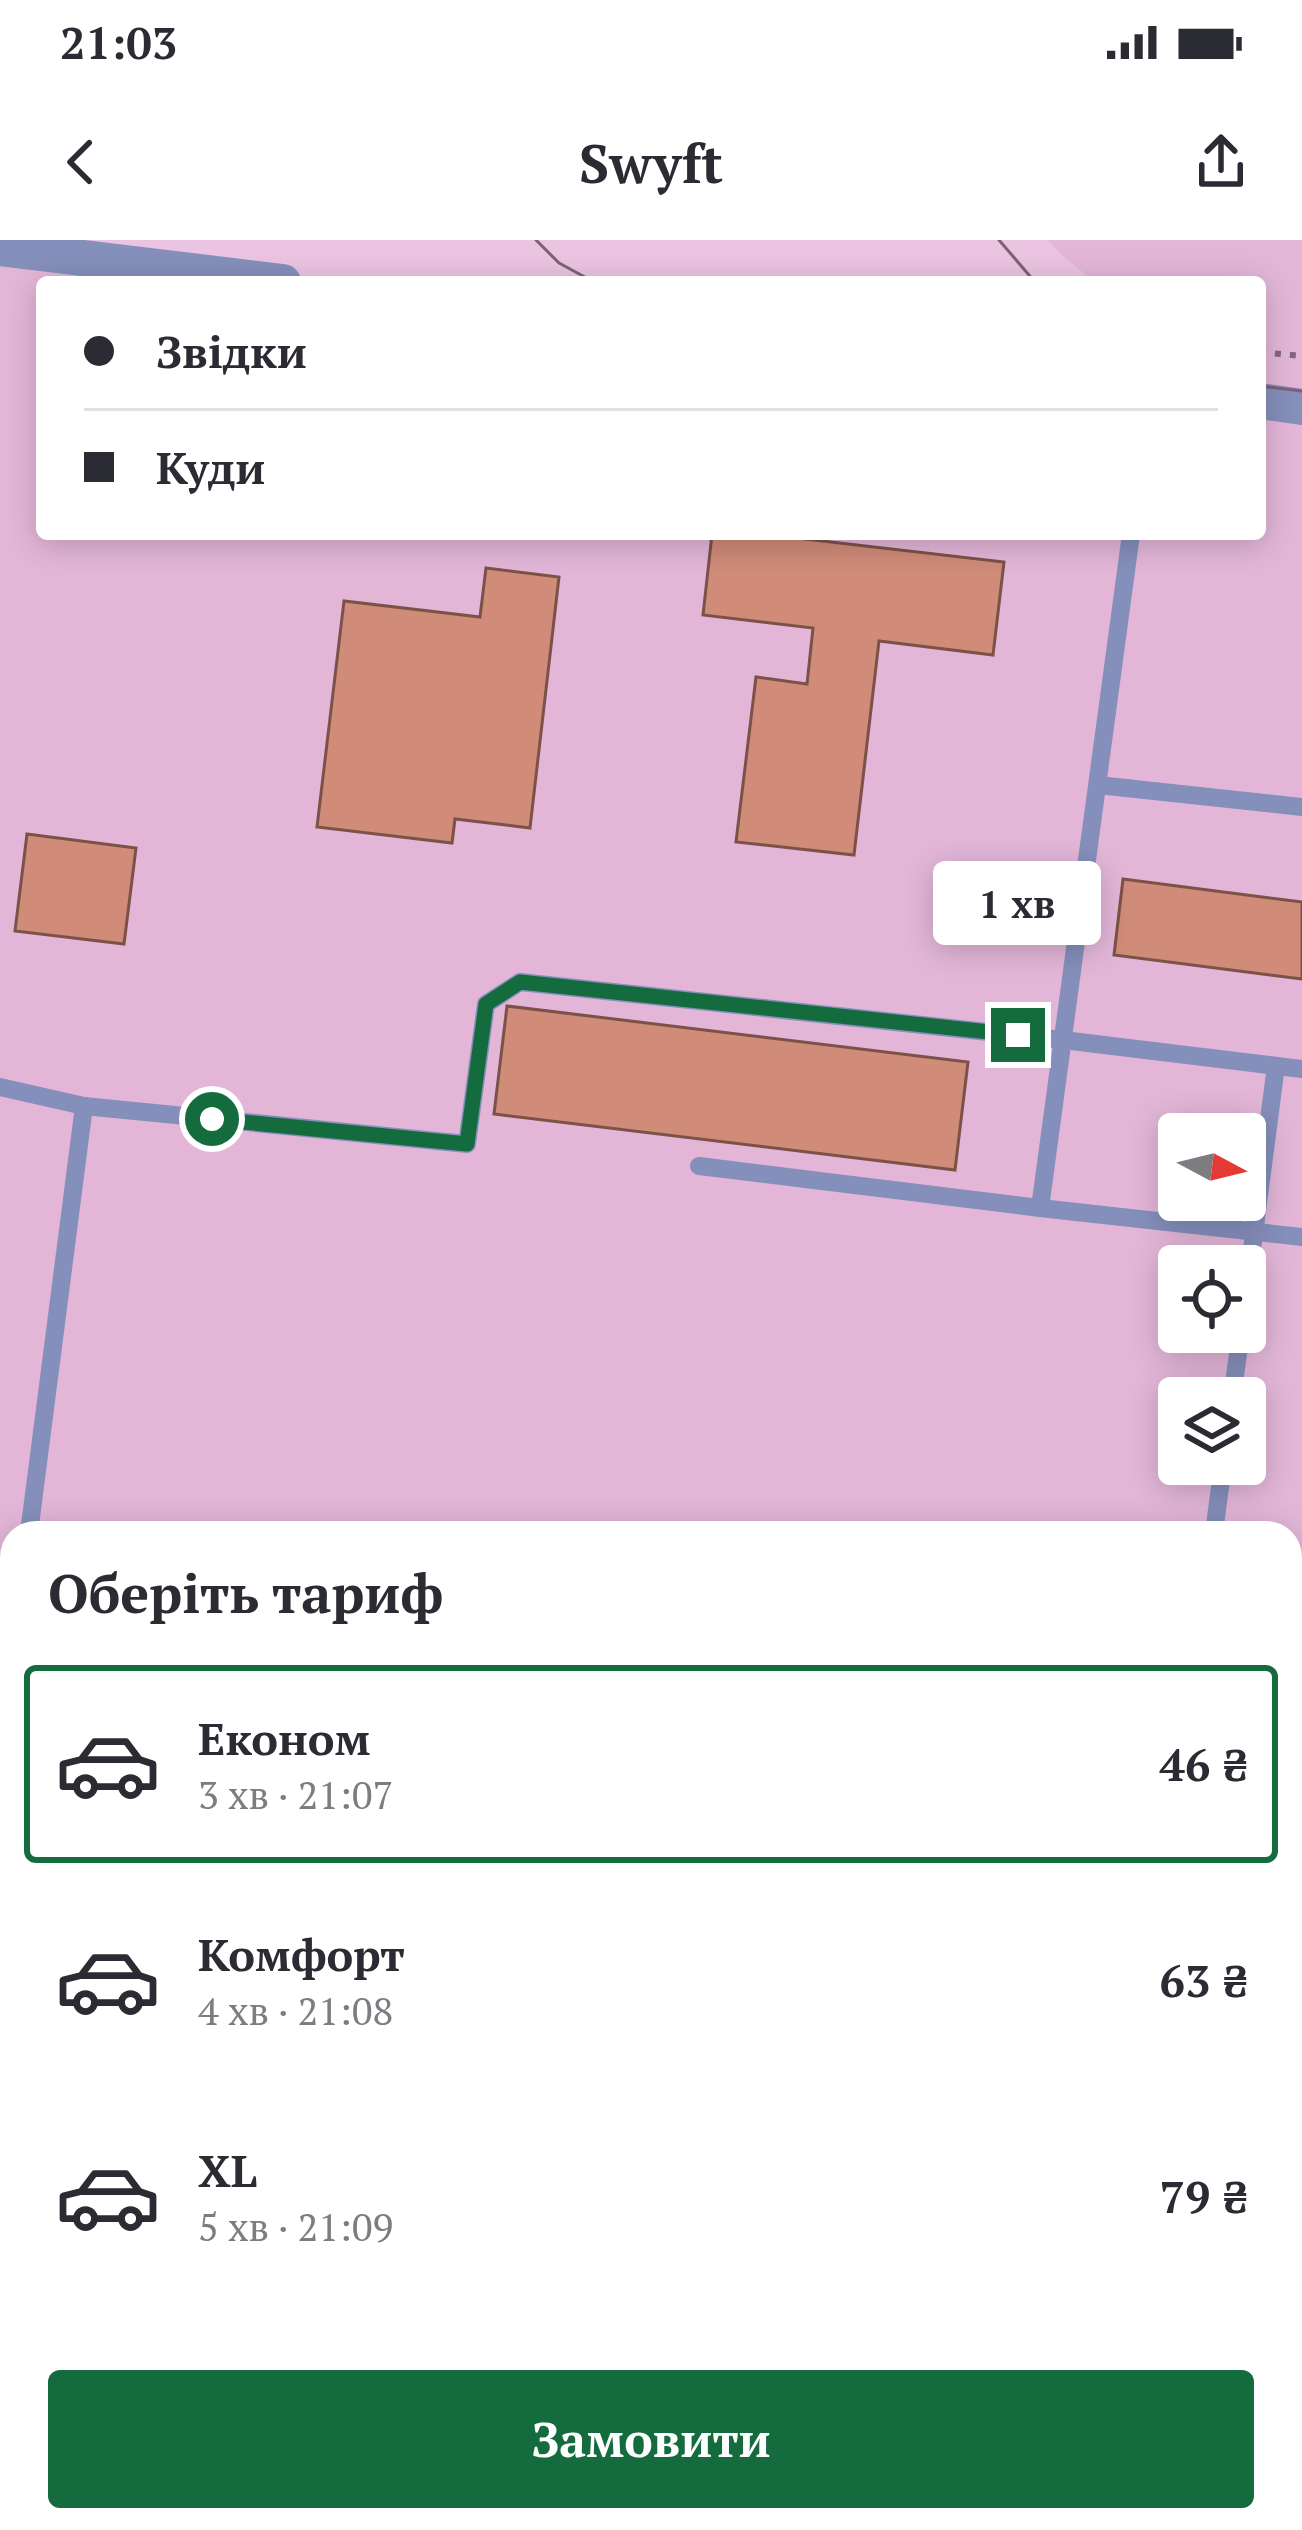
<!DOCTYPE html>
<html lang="uk">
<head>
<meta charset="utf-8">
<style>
	:root { --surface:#fff; --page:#f7f7f7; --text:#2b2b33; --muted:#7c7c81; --line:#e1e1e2; --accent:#146b3e }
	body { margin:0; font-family:"PT Serif",serif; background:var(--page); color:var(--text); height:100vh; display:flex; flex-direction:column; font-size:45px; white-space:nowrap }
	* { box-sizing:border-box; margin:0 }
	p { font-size:39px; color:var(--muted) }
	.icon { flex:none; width:66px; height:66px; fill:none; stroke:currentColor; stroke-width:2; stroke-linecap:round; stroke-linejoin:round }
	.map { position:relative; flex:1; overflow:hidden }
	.details { position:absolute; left:0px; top:1281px; width:1302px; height:1011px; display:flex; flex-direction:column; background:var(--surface); border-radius:36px 36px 0 0; box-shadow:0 6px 30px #0003 }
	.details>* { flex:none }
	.banner { position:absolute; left:36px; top:36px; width:1230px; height:264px; border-radius:12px; box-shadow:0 6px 30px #0003; display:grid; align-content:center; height:264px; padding:0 48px; background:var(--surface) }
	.needle { width:78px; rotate:97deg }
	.fabs { position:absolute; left:1158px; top:873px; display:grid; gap:24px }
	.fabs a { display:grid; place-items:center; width:108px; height:108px; border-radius:12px; background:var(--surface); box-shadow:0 6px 30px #0003; font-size:60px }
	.end { position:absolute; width:54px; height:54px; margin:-27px; border:15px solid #146b3e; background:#fff; box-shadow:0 0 0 6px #fff }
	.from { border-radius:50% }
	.bubble { position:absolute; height:84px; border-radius:12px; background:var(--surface); box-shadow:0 6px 30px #0003; font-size:39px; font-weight:600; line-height:84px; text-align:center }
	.banner b { display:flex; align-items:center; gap:42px; height:114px; font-size:45px }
	.banner b+b { border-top:3px solid var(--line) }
	.banner i { width:30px; height:30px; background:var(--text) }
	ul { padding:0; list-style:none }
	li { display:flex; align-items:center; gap:36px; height:198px; margin:0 24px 18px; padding:0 24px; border:6px solid transparent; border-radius:12px }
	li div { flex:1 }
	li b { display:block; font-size:45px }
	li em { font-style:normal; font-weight:600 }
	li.active { border-color:var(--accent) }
	li>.icon { width:108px; height:108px; stroke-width:1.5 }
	h2 { padding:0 48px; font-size:54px; line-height:144px }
	.action { display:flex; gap:24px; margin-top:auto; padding:24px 48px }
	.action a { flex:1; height:138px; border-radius:12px; background:var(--accent); color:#fff; font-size:48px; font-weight:600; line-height:138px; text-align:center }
	.status { display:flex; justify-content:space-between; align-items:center; height:84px; padding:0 60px; background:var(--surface); direction:ltr }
	.status svg { height:33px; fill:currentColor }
	header { display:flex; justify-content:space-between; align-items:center; height:156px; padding:0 48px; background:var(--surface); font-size:54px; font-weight:600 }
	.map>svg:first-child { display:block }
</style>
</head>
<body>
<div class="status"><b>21:03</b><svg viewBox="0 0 49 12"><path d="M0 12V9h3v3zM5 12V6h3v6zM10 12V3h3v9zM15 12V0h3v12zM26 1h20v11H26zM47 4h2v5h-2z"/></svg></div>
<header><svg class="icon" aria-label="back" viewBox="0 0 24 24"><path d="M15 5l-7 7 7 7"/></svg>Swyft<svg class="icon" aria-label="share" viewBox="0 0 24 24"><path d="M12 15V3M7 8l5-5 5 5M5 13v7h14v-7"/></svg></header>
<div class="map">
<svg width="1302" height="2290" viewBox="0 0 1302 2290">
	<rect width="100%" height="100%" fill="#ebc4e2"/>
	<path fill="#e3b6d8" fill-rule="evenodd" d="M 1048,0 L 1302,0 L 1302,2290 L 0,2290 L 0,8 L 283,42 L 42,42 L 42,294 L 1260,294 L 1260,42 L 1095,42 L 1059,13 ZM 1179,894 L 1245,894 L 1245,960 L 1179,960 ZM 1179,1026 L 1245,1026 L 1245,1092 L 1179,1092 ZM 1179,1158 L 1245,1158 L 1245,1224 L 1179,1224 ZM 12,1293 L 1290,1293 L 1290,2280 L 12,2280 Z"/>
	<g fill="#d08b79" stroke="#7c5248" stroke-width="3">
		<polygon points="712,294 762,294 1004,322 993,415 879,401 854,615 736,602 756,437 807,444 813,388 703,375"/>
		<polygon points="486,328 559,337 530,588 455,579 452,603 317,587 344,361 480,377"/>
		<polygon points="27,594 136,608 124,704 15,691"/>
		<polygon points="962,632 1046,643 1038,703 954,692"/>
		<polygon points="1123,639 1302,662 1302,739 1114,715"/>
		<polygon points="507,766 968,822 955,930 494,874"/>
		<polygon points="1290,2254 1302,2256 1302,2290 1184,2290 1185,2280 1290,2280"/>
		<polygon points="388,2280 967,2280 966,2290 473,2290"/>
	</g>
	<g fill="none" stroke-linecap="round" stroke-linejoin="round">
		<polyline stroke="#82687c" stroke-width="6" stroke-dasharray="6 9" stroke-linecap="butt" points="1260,112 1302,116"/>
		<g stroke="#858fbb" stroke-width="18">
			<polyline points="1098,545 1302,567"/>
			<polyline points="0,847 84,866 467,904 486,764 520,742 1063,800 1302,829"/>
			<polyline points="699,926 1040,968 1302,997"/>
			<polyline points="1040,968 1131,294"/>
			<polyline points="1245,1062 1276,826"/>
			<polyline points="1232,1158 1241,1092"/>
			<polyline points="29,1293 84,866"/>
			<polyline points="1214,1293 1223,1224"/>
			<polyline points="0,1515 12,1422"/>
			<polyline points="0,2027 12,2029"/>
			<polyline points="1290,2192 1302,2194"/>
			<polyline points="1085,2290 1086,2280"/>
		</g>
		<g stroke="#858fbb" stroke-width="36">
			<polyline points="0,8 283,42"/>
			<polyline points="1260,161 1302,167"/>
		</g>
		<g stroke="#7c6276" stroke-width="3">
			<polyline points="536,0 559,23 594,42"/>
			<polyline points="999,0 1035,42"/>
			<polyline points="1260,146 1302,151"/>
		</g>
	</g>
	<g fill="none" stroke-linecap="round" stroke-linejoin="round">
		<polyline stroke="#146b3e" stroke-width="15" points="212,879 467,904 486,764 520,742 1018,795"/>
	</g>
</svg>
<div class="fabs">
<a><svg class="needle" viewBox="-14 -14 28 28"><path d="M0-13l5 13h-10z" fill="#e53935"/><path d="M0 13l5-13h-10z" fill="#7c7c81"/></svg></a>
<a><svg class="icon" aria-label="locate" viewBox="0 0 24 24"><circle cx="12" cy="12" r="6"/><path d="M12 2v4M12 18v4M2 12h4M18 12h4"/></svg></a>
<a><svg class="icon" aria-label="layers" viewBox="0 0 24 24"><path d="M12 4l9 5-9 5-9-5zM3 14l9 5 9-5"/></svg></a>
</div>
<i class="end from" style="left:212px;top:879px"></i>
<i class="end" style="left:1018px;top:795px"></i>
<div class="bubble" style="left:933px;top:621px;width:168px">1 хв</div>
<div class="banner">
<b><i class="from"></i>Звідки</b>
<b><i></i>Куди</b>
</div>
<section class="details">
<h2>Оберіть тариф</h2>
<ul>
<li class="active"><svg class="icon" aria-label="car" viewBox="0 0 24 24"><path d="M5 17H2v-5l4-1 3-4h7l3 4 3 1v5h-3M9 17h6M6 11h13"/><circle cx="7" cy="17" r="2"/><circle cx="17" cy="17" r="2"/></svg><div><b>Економ</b><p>3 хв · 21:07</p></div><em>46 ₴</em></li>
<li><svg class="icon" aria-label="car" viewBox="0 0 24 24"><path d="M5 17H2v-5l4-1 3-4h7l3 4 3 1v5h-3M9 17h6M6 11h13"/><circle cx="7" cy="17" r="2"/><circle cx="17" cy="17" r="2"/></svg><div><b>Комфорт</b><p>4 хв · 21:08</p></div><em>63 ₴</em></li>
<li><svg class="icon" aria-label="car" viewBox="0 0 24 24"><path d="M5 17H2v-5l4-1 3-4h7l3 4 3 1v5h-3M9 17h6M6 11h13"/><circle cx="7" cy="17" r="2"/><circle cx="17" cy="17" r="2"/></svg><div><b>XL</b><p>5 хв · 21:09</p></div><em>79 ₴</em></li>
</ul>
<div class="action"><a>Замовити</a></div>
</section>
</div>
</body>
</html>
